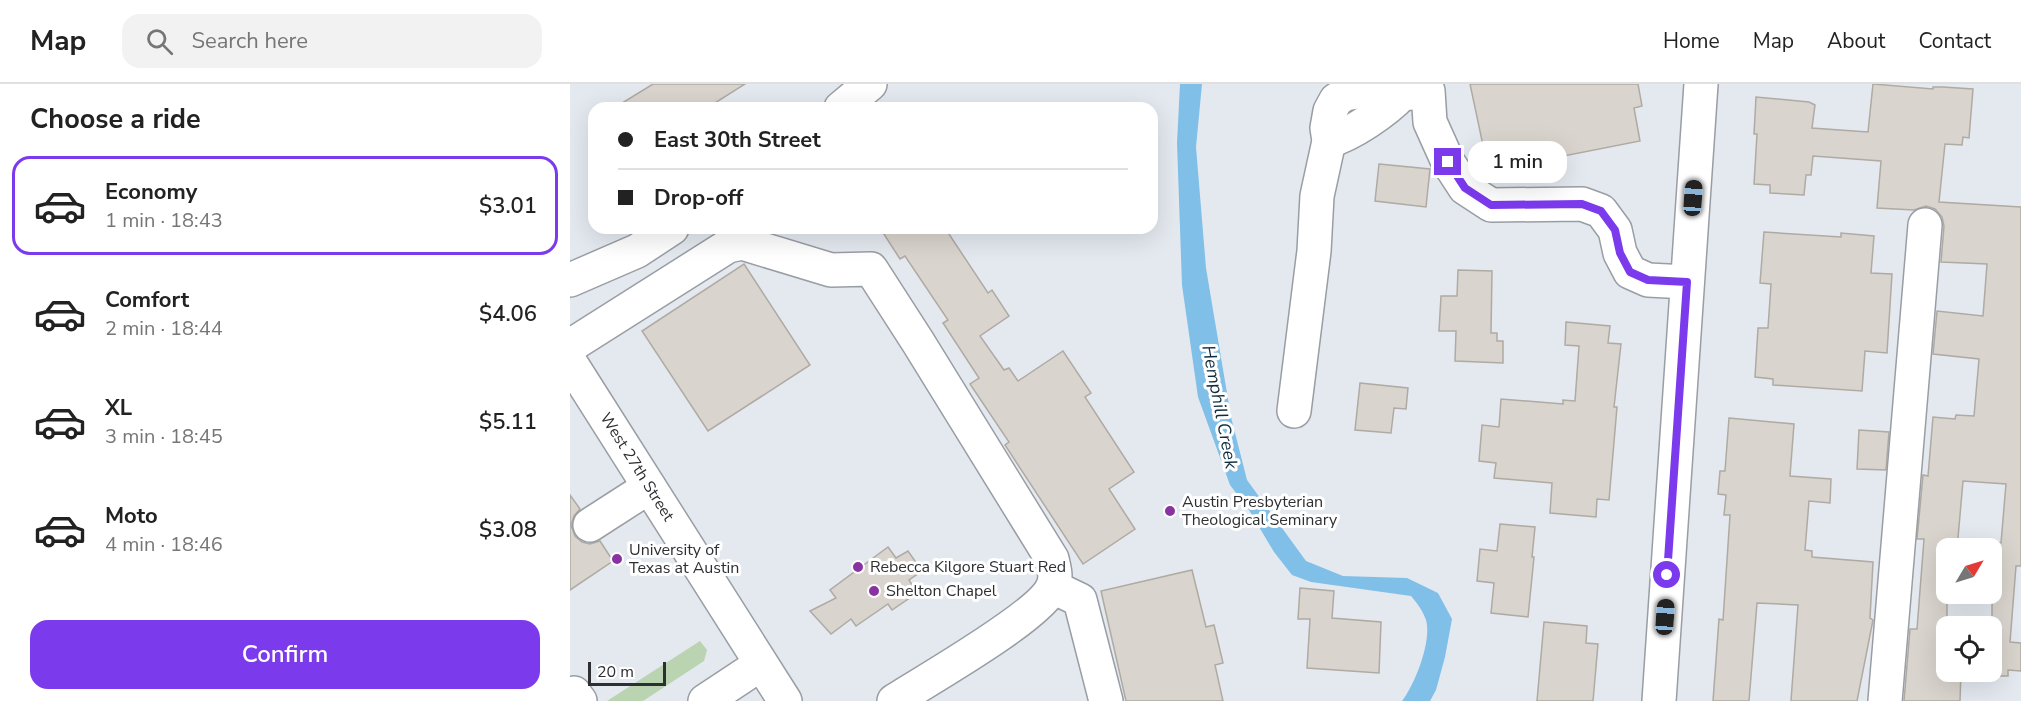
<!DOCTYPE html>
<html lang="en">
<head>
<meta charset="utf-8">
<style>
	:root { --surface:#fff; --page:#f2f2f2; --text:#222; --muted:#767676; --line:#e0e0e0; --accent:#7c3aed }
	body { margin:0; font-family:"Nunito Sans",sans-serif; background:var(--page); color:var(--text); height:100vh; display:flex; flex-direction:column; font-size:22px; white-space:nowrap }
	* { box-sizing:border-box; margin:0 }
	p { font-size:20px; color:var(--muted) }
	.icon { flex:none; width:33px; height:33px; fill:none; stroke:currentColor; stroke-width:2; stroke-linecap:round; stroke-linejoin:round }
	.map { position:relative; flex:1; overflow:hidden }
	.sheet { display:flex; flex-direction:column; background:var(--surface); width:570px }
	.sheet>* { flex:none }
	.top-card { position:absolute; left:18px; top:18px; width:570px; height:132px; border-radius:18px; box-shadow:0 6px 24px #0002; display:grid; align-content:center; height:132px; padding:0 30px; background:var(--surface) }
	.needle { width:39px; rotate:52deg }
	.buttons { position:absolute; left:1366px; top:454px; display:grid; gap:12px }
	.buttons a { display:grid; place-items:center; width:66px; height:66px; border-radius:12px; background:var(--surface); box-shadow:0 6px 24px #0002; font-size:30px }
	.scale { position:absolute; left:18px; bottom:15px; width:78px; box-sizing:border-box; padding-left:6px; border:3px solid #2e2f32; border-top:0; font-size:16px; line-height:21px; white-space:nowrap; color:#2e2f32; -webkit-text-stroke:4px #fff; paint-order:stroke }
	.end { position:absolute; width:27px; height:27px; margin:-14px; border:8px solid #7c3aed; background:#fff; box-shadow:0 0 0 3px #fff }
	.from { border-radius:50% }
	.bubble { position:absolute; height:42px; border-radius:18px; background:var(--surface); box-shadow:0 6px 24px #0002; font-size:20px; font-weight:600; line-height:42px; text-align:center }
	.car { position:absolute; width:18px; height:36px; margin:-18px -9px; border-radius:8px; box-shadow:0 0 4px 2px #0007; background:linear-gradient(#222 24%,#8ab4d8 0 40%,#222 0 76%,#8ab4d8 0 86%,#222 0) }
	.top-card b { display:flex; align-items:center; gap:21px; height:57px; font-size:22px }
	.top-card b+b { border-top:2px solid var(--line) }
	.top-card i { width:15px; height:15px; background:var(--text) }
	ul { padding:0; list-style:none }
	li { display:flex; align-items:center; gap:18px; height:99px; margin:0 12px 9px; padding:0 18px; border:3px solid transparent; border-radius:18px }
	li div { flex:1 }
	li b { display:block; font-size:22px }
	li em { font-style:normal; font-weight:600 }
	li.current { border-color:var(--accent) }
	li>.icon { width:54px; height:54px; stroke-width:1.5 }
	h2 { padding:0 30px; font-size:27px; line-height:72px }
	.cta { display:flex; gap:12px; margin-top:auto; padding:12px 30px }
	.cta a { flex:1; height:69px; border-radius:18px; background:var(--accent); color:#fff; font-size:24px; font-weight:600; line-height:69px; text-align:center }
	header { display:flex; align-items:center; gap:36px; box-sizing:border-box; height:84px; padding:0 30px; background:var(--surface); border-bottom:2px solid var(--line) }
	header strong { font-size:28px }
	nav { display:flex; gap:33px; margin-inline-start:auto; font-size:21px }
	.search { width:420px; height:54px; background:var(--page); display:flex; align-items:center; gap:15px; box-sizing:border-box; padding:0 21px; border-radius:18px; color:var(--muted); font-size:22px }
	main { display:flex; flex:1; min-height:0 }
	.map>svg:first-child { display:block }
</style>
</head>
<body>
<header>
<strong>Map</strong>
<div class="search"><svg class="icon" aria-label="search" viewBox="0 0 24 24"><circle cx="10" cy="10" r="6"/><path d="M15 15l6 6"/></svg>Search here</div>
<nav><a>Home</a><a>Map</a><a>About</a><a>Contact</a></nav>
</header>
<main>
<section class="sheet">
<h2>Choose a ride</h2>
<ul>
<li class="current"><svg class="icon" aria-label="car" viewBox="0 0 24 24"><path d="M5 17H2v-5l4-1 3-4h7l3 4 3 1v5h-3M9 17h6M6 11h13"/><circle cx="7" cy="17" r="2"/><circle cx="17" cy="17" r="2"/></svg><div><b>Economy</b><p>1 min · 18:43</p></div><em>$3.01</em></li>
<li><svg class="icon" aria-label="car" viewBox="0 0 24 24"><path d="M5 17H2v-5l4-1 3-4h7l3 4 3 1v5h-3M9 17h6M6 11h13"/><circle cx="7" cy="17" r="2"/><circle cx="17" cy="17" r="2"/></svg><div><b>Comfort</b><p>2 min · 18:44</p></div><em>$4.06</em></li>
<li><svg class="icon" aria-label="car" viewBox="0 0 24 24"><path d="M5 17H2v-5l4-1 3-4h7l3 4 3 1v5h-3M9 17h6M6 11h13"/><circle cx="7" cy="17" r="2"/><circle cx="17" cy="17" r="2"/></svg><div><b>XL</b><p>3 min · 18:45</p></div><em>$5.11</em></li>
<li><svg class="icon" aria-label="car" viewBox="0 0 24 24"><path d="M5 17H2v-5l4-1 3-4h7l3 4 3 1v5h-3M9 17h6M6 11h13"/><circle cx="7" cy="17" r="2"/><circle cx="17" cy="17" r="2"/></svg><div><b>Moto</b><p>4 min · 18:46</p></div><em>$3.08</em></li>
</ul>
<div class="cta"><a>Confirm</a></div>
</section>
<div class="map">
<svg width="1451" height="617" viewBox="0 0 1451 617">
	<rect width="100%" height="100%" fill="#e4e9f0"/>
	<polygon fill="#bad3b0" points="130,557 137,566 134,577 73,617 37,617"/>
	<path fill="#80bfe7" d="M 610,0 L 632,0 L 626,63 L 636,184 L 661,333 L 677,396 L 736,477 L 773,492 L 837,494 L 868,509 L 882,535 L 875,573 L 866,606 L 860,617 L 832,617 C 845,600 862,557 856,536 C 853,527 847,519 841,512 L 741,498 L 722,491 L 704,468 L 679,426 L 660,401 L 628,313 L 612,201 L 607,59 Z"/>
	<g fill="#d9d4cd" stroke="#afaaa3" stroke-width="1.5">
		<polygon points="83,0 175,0 137,24 44,24"/>
		<polygon points="900,0 1068,0 1072,22 1064,24 1070,57 978,75 980,86 933,95 931,83 918,85"/>
		<polygon points="1303,0 1363,5 1363,3 1373,3 1403,5 1399,54 1393,53 1392,61 1375,60 1369,118 1451,123 1451,482 1446,482 1440,558 1451,559 1451,587 1438,586 1438,592 1422,592 1422,458 1431,459 1436,400 1393,397 1387,465 1377,465 1377,588 1391,588 1390,617 1334,617 1340,545 1347,545 1354,455 1347,455 1353,391 1358,392 1363,333 1385,335 1386,331 1404,332 1409,275 1363,270 1367,227 1413,232 1417,180 1371,178 1374,142 1372,133 1365,125 1356,122 1344,126 1307,124 1311,77 1243,72 1241,91 1236,91 1234,111 1200,109 1200,101 1184,100 1187,50 1184,50 1186,13 1239,18 1245,21 1242,44 1298,48"/>
		<polygon points="809,80 860,85 856,123 805,117"/>
		<polygon points="310,144 375,144 418,209 422,206 439,232 410,252 434,286 439,284 448,297 493,267 521,309 515,313 564,388 539,405 565,445 513,480 435,361 439,358 400,300 409,294 373,239 378,236 335,172 330,175"/>
		<polygon points="1194,148 1271,153 1271,149 1304,152 1301,189 1322,190 1317,269 1295,267 1292,307 1203,301 1203,295 1185,293 1188,244 1198,244 1201,200 1190,199"/>
		<polygon points="174,180 240,281 138,347 72,247"/>
		<polygon points="888,186 922,187 921,249 927,249 927,257 933,257 933,279 885,277 886,247 869,247 871,212 887,212"/>
		<polygon points="996,238 1040,242 1038,259 1051,260 1044,323 1047,323 1039,416 1027,415 1026,433 980,429 982,399 924,394 926,379 909,377 912,341 929,343 931,315 993,320 993,316 1005,317 1009,262 995,261"/>
		<polygon points="790,299 838,304 836,325 824,324 821,349 785,346"/>
		<polygon points="1159,334 1224,340 1220,392 1261,395 1260,419 1239,417 1235,466 1242,467 1242,473 1303,478 1300,534 1303,536 1287,617 1221,617 1228,521 1187,519 1179,617 1143,617 1149,535 1153,536 1160,431 1154,431 1156,411 1148,410 1150,387 1155,387"/>
		<polygon points="1289,346 1319,348 1316,386 1287,385"/>
		<polygon points="0,411 10,425 4,432 1,441 5,452 12,458 20,460 30,457 43,477 0,506"/>
		<polygon points="930,440 965,443 962,473 964,473 958,533 921,529 924,499 907,497 910,465 927,467"/>
		<polygon points="318,463 326,474 338,467 352,487 339,496 347,509 322,526 318,520 286,542 281,535 261,550 240,527 266,514 260,506"/>
		<polygon points="622,486 636,543 644,541 653,579 645,581 653,617 556,617 531,507"/>
		<polygon points="730,504 764,507 762,534 811,538 809,589 737,584 740,535 728,535"/>
		<polygon points="974,538 1017,542 1016,559 1028,560 1023,617 967,617"/>
	</g>
	<g fill="none" stroke-linecap="round" stroke-linejoin="round">
		<defs>
			<g id="minor">
				<polyline points="271,24 300,0"/>
				<path d="M 759,57 C 782,50 815,28 832,10"/>
				<polyline points="0,196 67,167 102,144"/>
				<path d="M 0,262 L 158,162 L 172,159 L 261,186 L 301,185 L 348,258 L 482,475 C 484,484 487,493 483,502 C 472,531 355,597 324,617"/>
				<polyline points="0,278 215,617"/>
				<polyline points="724,327 744,167 747,112 759,57 757,44 760,27 766,16 775,10 819,3 832,10 858,7 860,38 878,78 895,104 921,121 1012,120 1031,127 1045,146 1050,169 1060,188 1078,196 1117,198"/>
				<polyline points="20,441 79,403"/>
				<polyline points="483,503 510,516 536,617"/>
				<polyline points="4,609 10,617"/>
				<polyline points="135,617 191,580"/>
				<polyline points="1089,617 1131,0"/>
				<polyline points="1315,617 1355,141"/>
			</g>
		</defs>
		<use href="#minor" stroke="#999da4" stroke-width="36"/>
		<use href="#minor" stroke="#fff" stroke-width="33"/>
	</g>
	<g fill="none" stroke-linecap="round" stroke-linejoin="round">
		<polyline stroke="#7c3aed" stroke-width="8" points="878,78 895,104 921,121 1012,120 1031,127 1045,146 1050,169 1060,188 1078,196 1117,198 1097,491"/>
	</g>
	<g fill="#8833a1" stroke="#fff" stroke-width="2">
		<circle cx="600" cy="427" r="6"/>
		<circle cx="47" cy="475" r="6"/>
		<circle cx="288" cy="483" r="6"/>
		<circle cx="304" cy="507" r="6"/>
	</g>
	<g text-anchor="middle" dominant-baseline="central" stroke-width="6" stroke-linejoin="round" paint-order="stroke">
		<g font-size="16" fill="#2e2f32" stroke="#fff">
			<text transform="translate(67 383) rotate(58)">West 27th Street</text>
		</g>
		<g font-size="16" fill="#2e2f32" stroke="#fff" text-anchor="start">
			<text x="612" y="418">Austin Presbyterian<tspan x="612" dy="18">Theological Seminary</tspan></text>
			<text x="59" y="466">University of<tspan x="59" dy="18">Texas at Austin</tspan></text>
			<text x="300" y="483">Rebecca Kilgore Stuart Red</text>
			<text x="316" y="507">Shelton Chapel</text>
		</g>
		<g font-size="18" font-style="italic" fill="#0f2d3d" stroke="#fff">
			<text transform="translate(650 323) rotate(79)">Hemphill Creek</text>
		</g>
	</g>
</svg>
<div class="buttons">
<a><svg class="needle" viewBox="-14 -14 28 28"><path d="M0-13l5 13h-10z" fill="#e53935"/><path d="M0 13l5-13h-10z" fill="#767676"/></svg></a>
<a><svg class="icon" aria-label="locate" viewBox="0 0 24 24"><circle cx="12" cy="12" r="6"/><path d="M12 2v4M12 18v4M2 12h4M18 12h4"/></svg></a>
</div>
<div class="scale">20 m</div>
<i class="end from" style="left:1097px;top:491px"></i>
<i class="end" style="left:878px;top:78px"></i>
<div class="bubble" style="left:898px;top:57px;width:99px">1 min</div>
<i class="car" style="left:1123px;top:114px;rotate:4deg"></i>
<i class="car" style="left:1095px;top:533px;rotate:4deg"></i>
<div class="top-card">
<b><i class="from"></i>East 30th Street</b>
<b><i></i>Drop-off</b>
</div>
</div>
</main>
</body>
</html>
